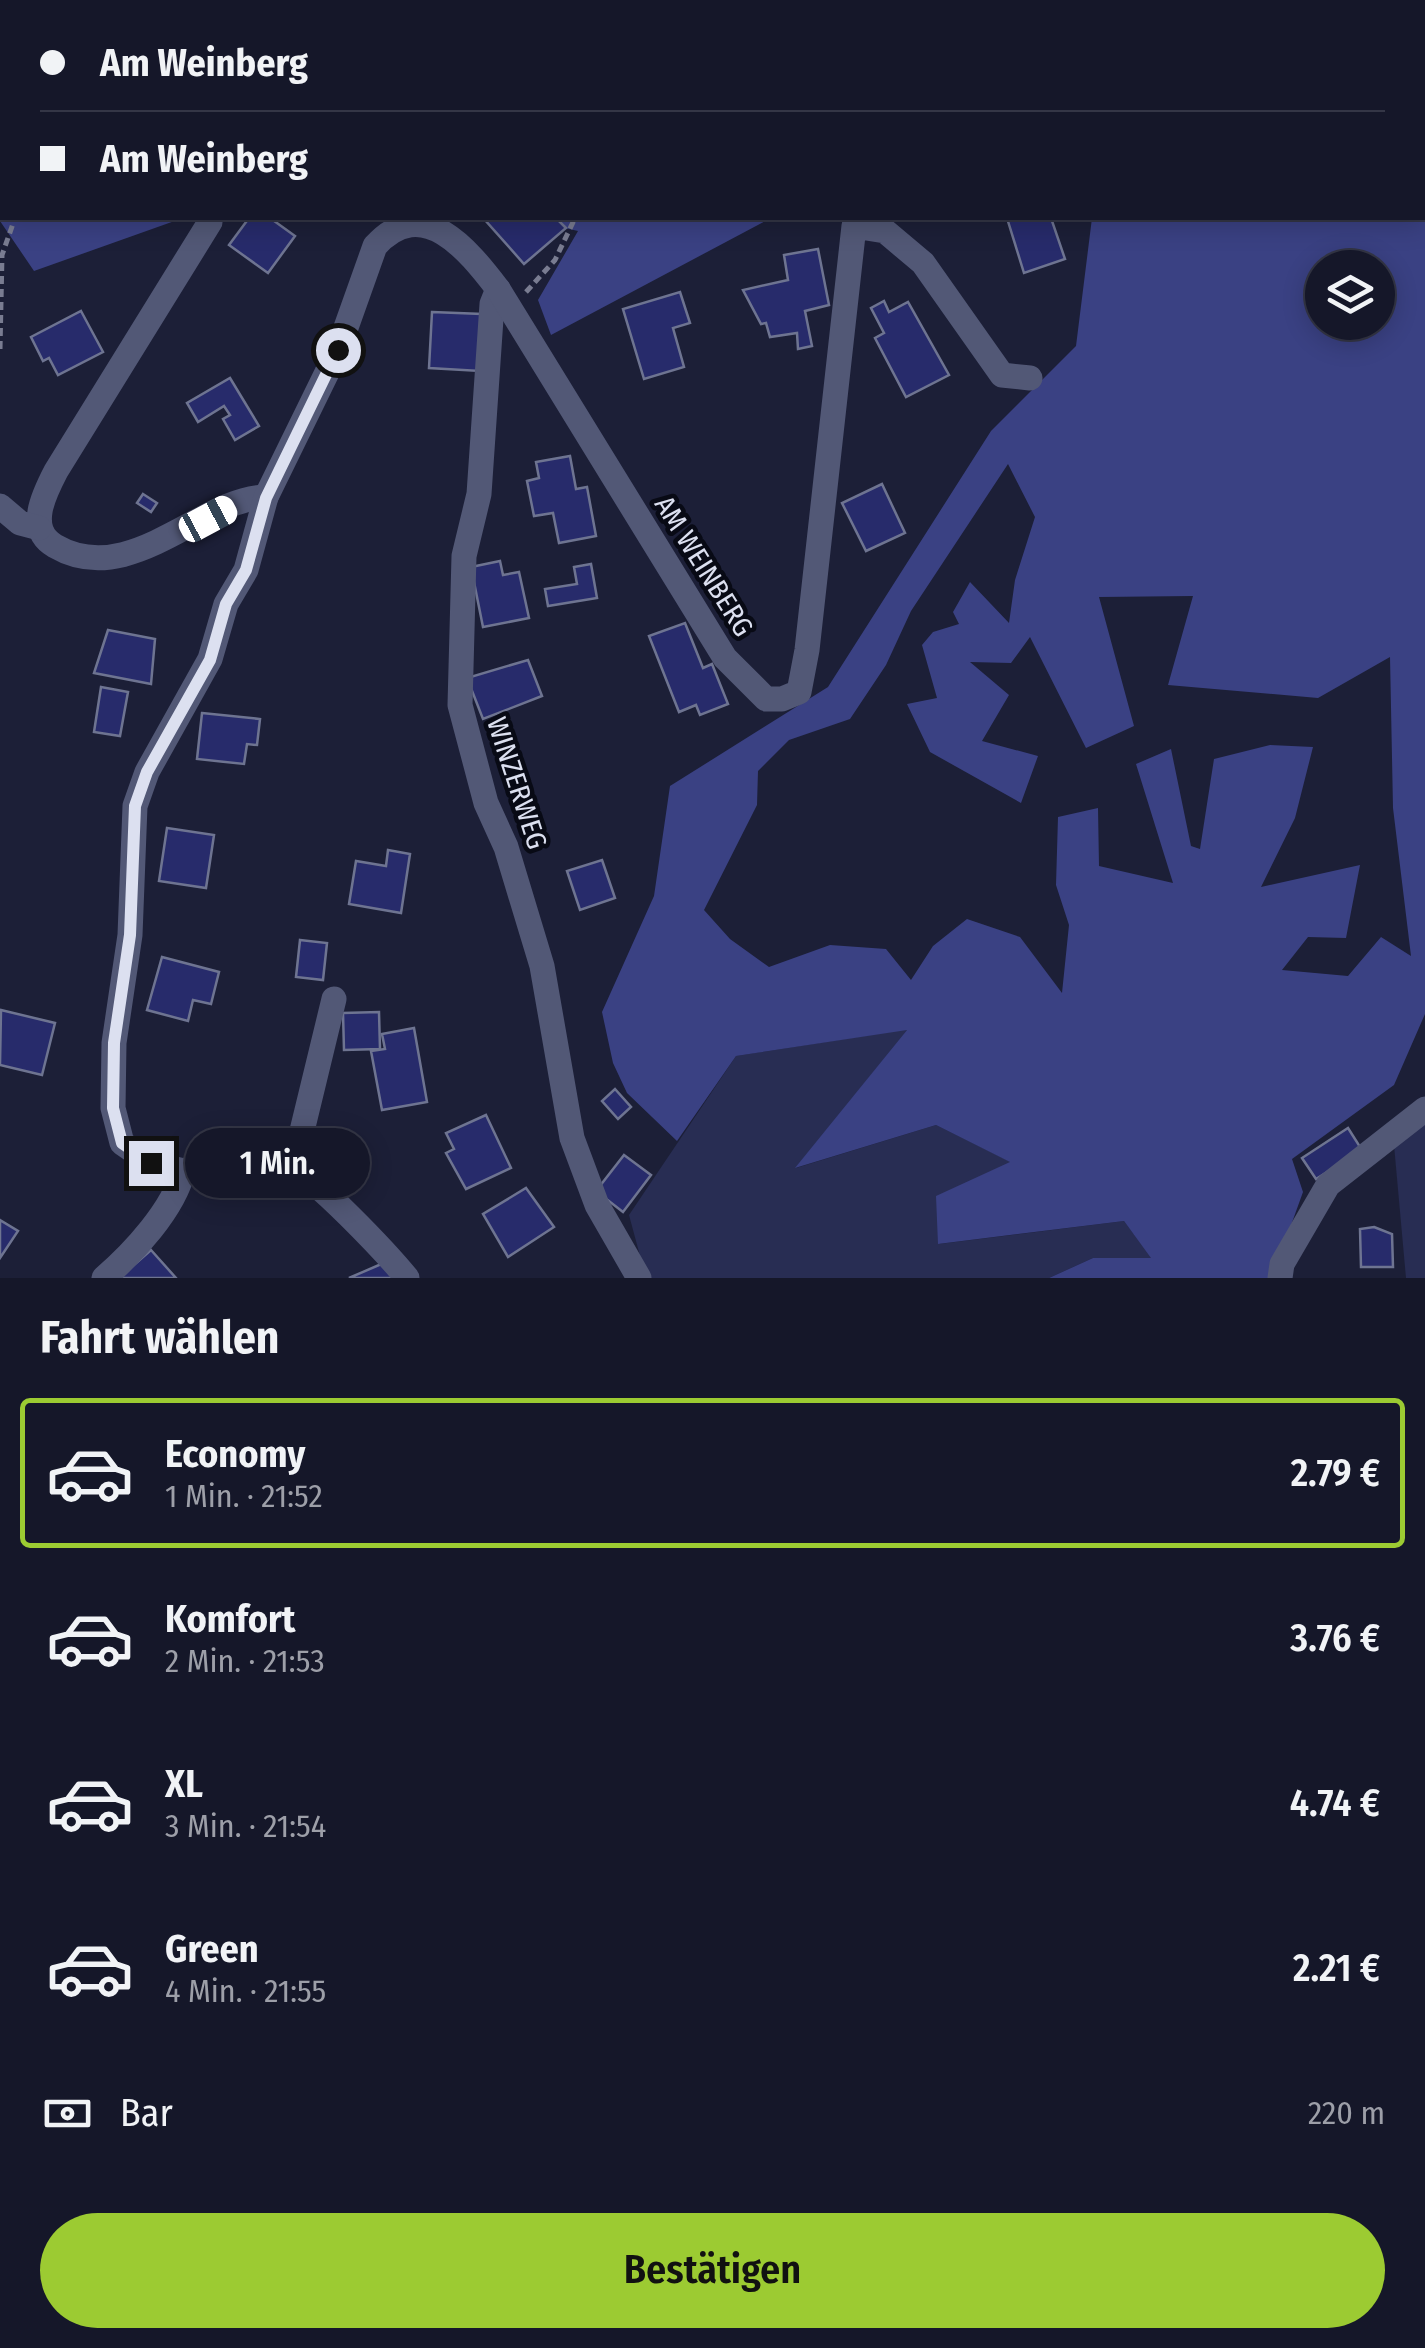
<!DOCTYPE html>
<html lang="de">
<head>
<meta charset="utf-8">
<style>
	:root { --surface:#151729; --page:#222435; --text:#f1f3f6; --muted:#9d9fa8; --line:#343646; --accent:#9ccb32 }
	body { margin:0; font-family:"Fira Sans Condensed",sans-serif; background:var(--page); color:var(--text); height:100vh; display:flex; flex-direction:column; font-size:38px; white-space:nowrap }
	* { box-sizing:border-box; margin:0 }
	p { font-size:32px; color:var(--muted) }
	.icon { flex:none; width:55px; height:55px; fill:none; stroke:currentColor; stroke-width:2; stroke-linecap:round; stroke-linejoin:round }
	.map { position:relative; height:1278px; overflow:hidden }
	.side { display:flex; flex-direction:column; background:var(--surface); flex:1 }
	.side>* { flex:none }
	.top-card { position:absolute; left:0px; top:0px; width:1425px; height:220px; box-shadow:0 5px 25px #0003,0 0 0 2px var(--line); display:grid; align-content:center; height:220px; padding:0 40px; background:var(--surface) }
	.fabs { position:absolute; left:1305px; top:250px; display:grid; gap:20px }
	.fabs a { display:grid; place-items:center; width:90px; height:90px; border-radius:50%; background:var(--surface); box-shadow:0 5px 25px #0003,0 0 0 2px var(--line); font-size:50px }
	.end { position:absolute; width:45px; height:45px; margin:-22px; border:12px solid #dce0f0; background:#111; box-shadow:0 0 0 5px #111 }
	.from { border-radius:50% }
	.bubble { position:absolute; height:70px; border-radius:35px; background:var(--surface); box-shadow:0 5px 25px #0003,0 0 0 2px var(--line); font-size:32px; font-weight:600; line-height:70px; text-align:center }
	.car { position:absolute; width:30px; height:60px; margin:-30px -15px; border-radius:12px; box-shadow:0 0 8px 2px #0007; background:linear-gradient(#fff 24%,#345 0 40%,#fff 0 76%,#345 0 86%,#fff 0) }
	.top-card b { display:flex; align-items:center; gap:35px; height:95px; font-size:38px }
	.top-card b+b { border-top:2px solid var(--line) }
	.top-card i { width:25px; height:25px; background:var(--text) }
	ul { padding:0; list-style:none }
	li { display:flex; align-items:center; gap:30px; height:150px; margin:0 20px 15px; padding:0 20px; border:5px solid transparent; border-radius:10px }
	li div { flex:1 }
	li b { display:block; font-size:38px }
	li em { font-style:normal; font-weight:600 }
	li.current { border-color:var(--accent) }
	li>.icon { width:90px; height:90px; stroke-width:1.5 }
	h2 { padding:0 40px; font-size:45px; line-height:120px }
	.pay { display:flex; align-items:center; gap:25px; height:110px; padding:0 40px; font-size:38px }
	.pay p { margin-inline-start:auto }
	.cta { display:flex; gap:20px; margin-top:auto; padding:20px 40px }
	.cta a { flex:1; height:115px; border-radius:60px; background:var(--accent); color:#111; font-size:40px; font-weight:600; line-height:115px; text-align:center }
	.map>svg:first-child { display:block }
</style>
</head>
<body>
<div class="map">
<svg width="1425" height="1278" viewBox="0 0 1425 1278">
	<rect width="100%" height="100%" fill="#1c1f37"/>
	<g fill="#282d53">
		<polygon points="908,1029 796,1168 936,1125 1011,1162 939,1244 1124,1221 1152,1258 1093,1258 1049,1278 646,1278 629,1215 736,1056"/>
		<polygon points="1425,1119 1425,1278 1406,1278 1394,1145"/>
	</g>
	<g fill="#3a4183" fill-rule="evenodd">
		<path d="M 0,0 L 1425,0 L 1425,1014 L 1394,1085 L 1292,1159 L 1303,1192 L 1272,1278 L 1049,1278 L 1093,1258 L 1151,1258 L 1124,1221 L 938,1244 L 936,1196 L 1010,1162 L 936,1125 L 795,1168 L 907,1030 L 736,1056 L 677,1141 L 627,1093 L 613,1063 L 602,1012 L 654,896 L 670,786 L 828,687 L 991,431 L 1076,346 L 1092,218 L 1422,218 L 1422,2 L 2,2 L 2,218 L 183,218 L 34,271 L 0,221 ZM 1322,268 L 1378,268 L 1378,322 L 1322,322 ZM 1008,464 L 1035,517 L 1015,580 L 1009,623 L 970,582 L 953,612 L 959,624 L 933,632 L 922,645 L 937,698 L 907,704 L 930,752 L 1021,803 L 1038,756 L 982,741 L 1009,695 L 970,662 L 1011,663 L 1030,637 L 1086,748 L 1134,726 L 1099,597 L 1193,596 L 1168,685 L 1318,698 L 1390,657 L 1393,808 L 1411,956 L 1381,937 L 1348,976 L 1282,970 L 1308,937 L 1346,938 L 1360,865 L 1261,887 L 1295,818 L 1313,747 L 1270,745 L 1214,759 L 1200,849 L 1191,846 L 1171,749 L 1136,764 L 1173,883 L 1099,866 L 1098,808 L 1058,817 L 1056,885 L 1069,925 L 1062,993 L 1020,937 L 967,919 L 933,946 L 911,980 L 886,949 L 830,945 L 769,967 L 730,939 L 704,910 L 757,805 L 758,771 L 789,740 L 850,719 L 886,665 L 911,611 Z"/>
		<polygon points="521,218 771,218 551,335 538,300 578,231"/>
	</g>
	<g fill="#272b6b" stroke="#6e7491" stroke-width="2.5">
		<polygon points="249,218 270,218 295,236 268,273 229,245"/>
		<polygon points="487,218 556,218 566,228 524,264 485,220"/>
		<polygon points="1007,218 1051,218 1065,259 1024,273"/>
		<polygon points="818,249 829,305 805,311 812,346 798,349 797,333 770,337 766,323 761,324 743,290 788,280 784,255"/>
		<polygon points="680,292 690,323 673,328 684,367 644,379 623,309"/>
		<polygon points="884,301 889,312 908,302 949,375 906,397 875,338 884,333 871,308"/>
		<polygon points="81,311 103,352 58,375 49,358 43,361 31,337"/>
		<polygon points="432,312 482,314 480,371 429,368"/>
		<polygon points="230,378 259,426 235,440 223,419 230,415 224,406 198,422 187,403"/>
		<polygon points="570,456 576,489 587,487 596,536 559,543 553,513 534,516 527,481 539,478 536,462"/>
		<polygon points="882,484 905,533 866,551 842,503"/>
		<polygon points="143,494 157,503 151,512 137,503"/>
		<polygon points="500,561 503,575 519,572 529,618 483,627 471,567"/>
		<polygon points="591,564 597,598 548,606 545,589 577,584 574,567"/>
		<polygon points="685,623 703,668 712,664 728,704 700,715 696,705 679,712 649,636"/>
		<polygon points="108,630 155,639 151,684 94,673"/>
		<polygon points="528,660 542,696 483,719 467,678"/>
		<polygon points="101,687 128,692 120,736 94,732"/>
		<polygon points="202,713 260,719 257,745 247,744 244,764 197,759"/>
		<polygon points="167,828 214,835 206,888 159,881"/>
		<polygon points="388,850 410,854 401,913 349,904 356,861 386,866"/>
		<polygon points="602,860 615,898 580,910 567,871"/>
		<polygon points="300,940 327,943 323,980 296,977"/>
		<polygon points="162,957 219,972 211,1004 193,1000 188,1021 147,1010"/>
		<polygon points="1,1010 55,1023 42,1075 0,1065"/>
		<polygon points="379,1012 380,1049 344,1050 343,1013"/>
		<polygon points="414,1028 427,1102 382,1110 371,1051 385,1049 382,1034"/>
		<polygon points="615,1089 631,1107 618,1119 602,1101"/>
		<polygon points="486,1115 511,1168 466,1189 446,1153 454,1149 446,1133"/>
		<polygon points="1348,1128 1362,1150 1316,1179 1302,1158"/>
		<polygon points="624,1155 651,1175 623,1212 596,1191"/>
		<polygon points="526,1188 554,1227 508,1257 483,1214"/>
		<polygon points="0,1220 18,1231 0,1258"/>
		<polygon points="1374,1227 1392,1234 1393,1267 1361,1267 1360,1229"/>
		<polygon points="151,1250 176,1278 119,1278"/>
		<polygon points="386,1262 393,1278 349,1278"/>
	</g>
	<g fill="none" stroke-linecap="round" stroke-linejoin="round">
		<g stroke="#797c91" stroke-width="5" stroke-dasharray="8 5" stroke-linecap="butt">
			<polyline points="17,0 17,2"/>
			<polyline points="1275,0 1277,2"/>
			<polyline points="1326,0 1327,2"/>
			<polyline points="439,2 439,0"/>
			<polyline points="711,2 712,0"/>
			<polyline points="1422,64 1425,62"/>
			<polyline points="1422,89 1425,88"/>
			<polyline points="1422,169 1425,172"/>
			<polyline points="526,292 555,260 575,218"/>
			<polyline points="0,349 2,255 15,218"/>
		</g>
		<g stroke="#525876" stroke-width="25">
			<path d="M 210,222 L 56,471 C 44,494 26,529 55,546 C 130,590 203,497 266,497"/>
			<polyline points="498,289 492,304 479,494 464,556 460,705 486,803 506,847 542,966 572,1138 597,1205 639,1278"/>
			<polyline points="0,506 20,523 39,528"/>
			<polyline points="293,1168 334,999"/>
			<path d="M 183,1171 L 151,1163 L 122,1143 L 113,1108 L 114,1043 L 130,935 L 135,806 L 147,772 L 210,659 L 226,604 L 246,570 L 266,497 L 338,350 L 375,246 C 423,193 468,250 498,289 L 725,658 L 766,699 L 782,699 L 799,692 L 807,650 L 854,226 L 885,231 L 923,263 L 1002,375 L 1030,378"/>
			<path d="M 104,1278 C 133,1253 174,1209 183,1171 C 217,1158 254,1156 289,1167 C 313,1174 389,1256 407,1278"/>
			<polyline points="1280,1278 1282,1264 1328,1185 1425,1109"/>
		</g>
	</g>
	<g fill="none" stroke-linecap="round" stroke-linejoin="round">
		<polyline stroke="#dce0f0" stroke-width="12" points="151,1163 122,1143 113,1108 114,1043 130,935 135,806 147,772 210,660 226,604 246,570 266,498 338,350"/>
	</g>
	<g text-anchor="middle" dominant-baseline="central" stroke-width="9" stroke-linejoin="round" paint-order="stroke">
		<g font-size="28" fill="#dce0f0" stroke="#080a15">
			<text transform="translate(704 566) rotate(58)">AM WEINBERG</text>
			<text transform="translate(517 783) rotate(72)">WINZERWEG</text>
		</g>
	</g>
</svg>
<div class="fabs">
<a><svg class="icon" aria-label="layers" viewBox="0 0 24 24"><path d="M12 4l9 5-9 5-9-5zM3 14l9 5 9-5"/></svg></a>
</div>
<i class="end from" style="left:338px;top:350px"></i>
<i class="end" style="left:151px;top:1163px"></i>
<div class="bubble" style="left:185px;top:1128px;width:185px">1 Min.</div>
<i class="car" style="left:208px;top:519px;rotate:62deg"></i>
<div class="top-card">
<b><i class="from"></i>Am Weinberg</b>
<b><i></i>Am Weinberg</b>
</div>
</div>
<section class="side">
<h2>Fahrt wählen</h2>
<ul>
<li class="current"><svg class="icon" aria-label="car" viewBox="0 0 24 24"><path d="M5 17H2v-5l4-1 3-4h7l3 4 3 1v5h-3M9 17h6M6 11h13"/><circle cx="7" cy="17" r="2"/><circle cx="17" cy="17" r="2"/></svg><div><b>Economy</b><p>1 Min. · 21:52</p></div><em>2.79 €</em></li>
<li><svg class="icon" aria-label="car" viewBox="0 0 24 24"><path d="M5 17H2v-5l4-1 3-4h7l3 4 3 1v5h-3M9 17h6M6 11h13"/><circle cx="7" cy="17" r="2"/><circle cx="17" cy="17" r="2"/></svg><div><b>Komfort</b><p>2 Min. · 21:53</p></div><em>3.76 €</em></li>
<li><svg class="icon" aria-label="car" viewBox="0 0 24 24"><path d="M5 17H2v-5l4-1 3-4h7l3 4 3 1v5h-3M9 17h6M6 11h13"/><circle cx="7" cy="17" r="2"/><circle cx="17" cy="17" r="2"/></svg><div><b>XL</b><p>3 Min. · 21:54</p></div><em>4.74 €</em></li>
<li><svg class="icon" aria-label="car" viewBox="0 0 24 24"><path d="M5 17H2v-5l4-1 3-4h7l3 4 3 1v5h-3M9 17h6M6 11h13"/><circle cx="7" cy="17" r="2"/><circle cx="17" cy="17" r="2"/></svg><div><b>Green</b><p>4 Min. · 21:55</p></div><em>2.21 €</em></li>
</ul>
<div class="pay"><svg class="icon" aria-label="cash" viewBox="0 0 24 24"><path d="M3 7h18v10H3z"/><circle cx="12" cy="12" r="2"/></svg>Bar<p>220 m</p></div>
<div class="cta"><a>Bestätigen</a></div>
</section>
</body>
</html>
